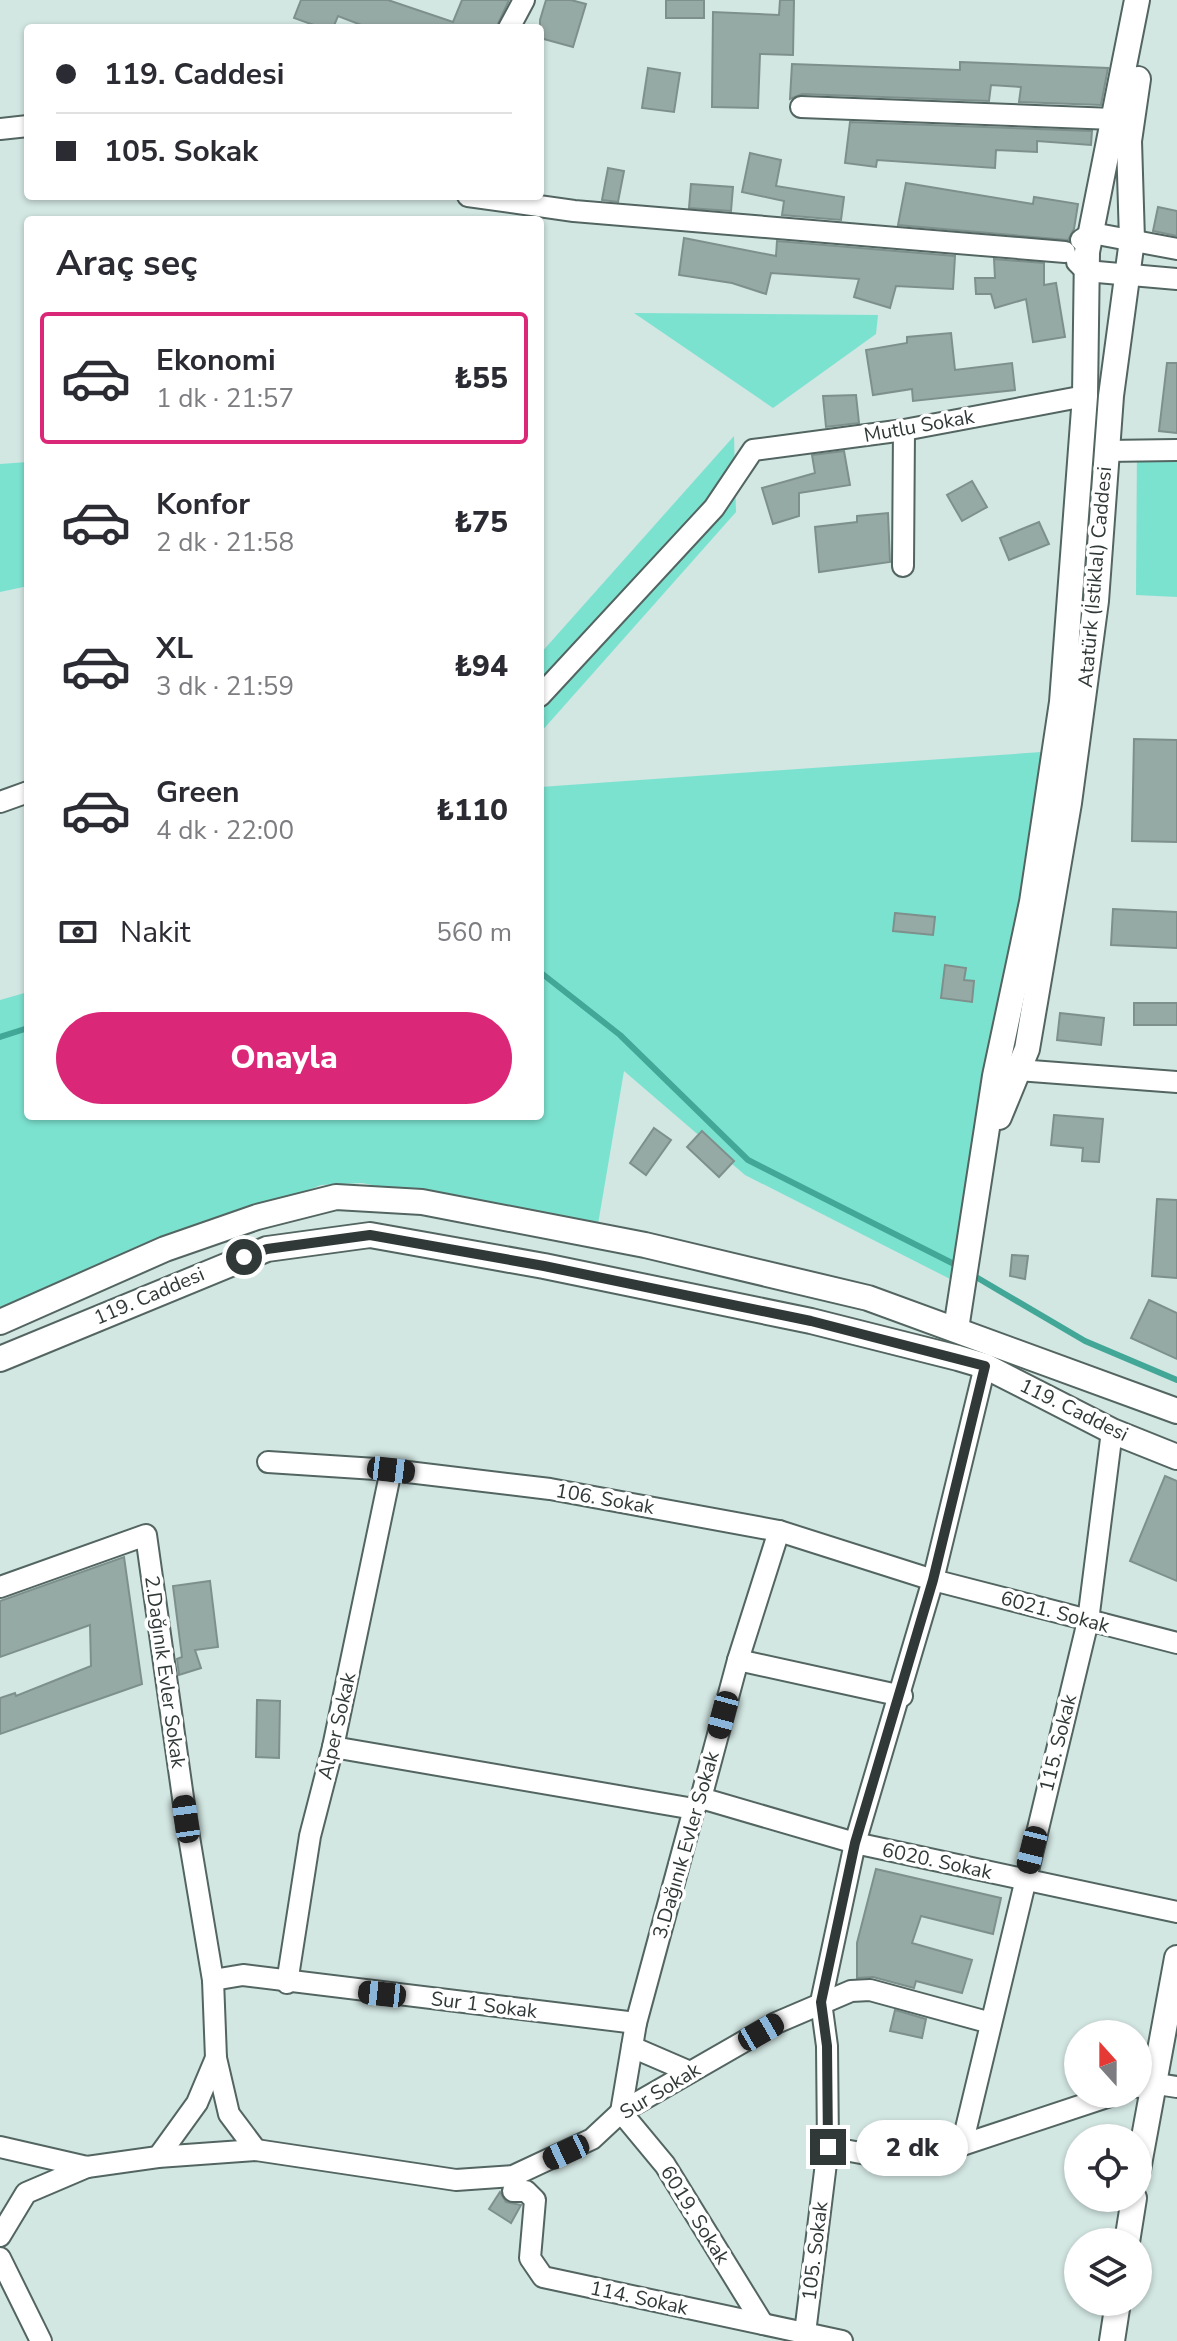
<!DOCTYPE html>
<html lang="tr">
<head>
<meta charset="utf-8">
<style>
	:root { --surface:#fff; --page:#f7f7f7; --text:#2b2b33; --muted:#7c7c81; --line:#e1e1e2; --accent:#db2777 }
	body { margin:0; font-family:"Nunito Sans",sans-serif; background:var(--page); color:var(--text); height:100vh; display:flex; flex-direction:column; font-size:30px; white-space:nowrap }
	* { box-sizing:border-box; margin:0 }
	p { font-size:26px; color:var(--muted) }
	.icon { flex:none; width:44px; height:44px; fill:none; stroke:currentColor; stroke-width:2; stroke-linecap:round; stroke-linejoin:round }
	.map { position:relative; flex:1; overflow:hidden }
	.panel { position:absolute; left:24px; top:216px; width:520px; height:904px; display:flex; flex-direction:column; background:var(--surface); border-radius:8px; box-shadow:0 2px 6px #0004 }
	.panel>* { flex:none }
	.top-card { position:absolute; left:24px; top:24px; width:520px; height:176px; border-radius:8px; box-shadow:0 2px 6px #0004; display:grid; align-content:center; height:176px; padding:0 32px; background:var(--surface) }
	.needle { width:52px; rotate:339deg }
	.fabs { position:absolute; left:1064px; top:2020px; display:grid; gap:16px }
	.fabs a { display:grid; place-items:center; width:88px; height:88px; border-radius:50%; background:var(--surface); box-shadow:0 2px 6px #0004; font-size:40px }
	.end { position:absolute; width:36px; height:36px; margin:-18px; border:10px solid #313938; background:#fff; box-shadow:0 0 0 4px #fff }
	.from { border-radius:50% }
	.bubble { position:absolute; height:56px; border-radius:28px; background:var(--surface); box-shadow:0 2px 6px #0004; font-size:26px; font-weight:800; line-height:56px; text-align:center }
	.car { position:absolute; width:24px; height:48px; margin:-24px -12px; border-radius:10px; box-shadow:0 0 6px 2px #0007; background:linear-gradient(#222 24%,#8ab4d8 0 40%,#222 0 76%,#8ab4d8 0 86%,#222 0) }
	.top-card b { display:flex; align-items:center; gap:28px; height:76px; font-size:30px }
	.top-card b+b { border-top:2px solid var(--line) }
	.top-card i { width:20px; height:20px; background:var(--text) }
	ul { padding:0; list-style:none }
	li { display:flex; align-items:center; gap:24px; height:132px; margin:0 16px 12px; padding:0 16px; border:4px solid transparent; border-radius:8px }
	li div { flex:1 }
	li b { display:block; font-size:30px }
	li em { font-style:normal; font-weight:800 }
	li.selected { border-color:var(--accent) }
	li>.icon { width:72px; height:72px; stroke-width:1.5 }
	h2 { padding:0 32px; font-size:36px; line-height:96px }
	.pay { display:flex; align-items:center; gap:20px; height:88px; padding:0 32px; font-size:30px }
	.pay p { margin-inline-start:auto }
	.primary-button { display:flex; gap:16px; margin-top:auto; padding:16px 32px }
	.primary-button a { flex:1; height:92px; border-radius:48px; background:var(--accent); color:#fff; font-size:32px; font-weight:800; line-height:92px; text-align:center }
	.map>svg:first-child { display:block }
</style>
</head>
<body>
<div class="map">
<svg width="1177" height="2341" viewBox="0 0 1177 2341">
	<rect width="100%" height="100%" fill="#d2e6e2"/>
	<g fill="#7ce2d0">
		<polygon points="634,313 878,315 876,334 773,408"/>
		<polygon points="734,436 736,512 540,733 540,654"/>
		<polygon points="1137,442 1177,443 1177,597 1136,595"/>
		<polygon points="28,462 28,586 0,592 0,464"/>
		<polygon points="1056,751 958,1283 745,1175 624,1071 597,1230 362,1183 321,1185 0,1311 0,1000 28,992 28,1116 540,1116 540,787"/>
	</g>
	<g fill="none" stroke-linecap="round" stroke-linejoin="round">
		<g stroke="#42a797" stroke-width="6">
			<polyline points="540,972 620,1035 748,1160 956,1265"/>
			<polyline points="0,1037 28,1028"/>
			<polyline points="976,1277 1085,1341 1177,1380"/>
		</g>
	</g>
	<g fill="#96aaa5" stroke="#7e908c" stroke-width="2">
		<polygon points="301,0 388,0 453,22 462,0 509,0 496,28 369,28 338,16 333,28 322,28 294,18"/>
		<polygon points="546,0 571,0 586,4 573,47 540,38 540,20"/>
		<rect x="666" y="0" width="38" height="18"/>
		<polygon points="780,0 794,0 793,55 760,54 758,108 712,107 713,12 779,15"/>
		<polygon points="960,62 1108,68 1101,105 1019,102 1021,87 991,85 989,101 802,94 790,99 792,64 960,70"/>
		<polygon points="648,68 680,73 674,112 642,108"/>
		<polygon points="850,122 1092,131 1091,145 1037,141 1037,152 996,150 995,168 877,160 876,167 845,163"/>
		<polygon points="750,153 781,160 776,186 844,197 841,220 782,215 784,201 742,192"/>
		<polygon points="608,168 624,171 618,202 602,200"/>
		<polygon points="906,183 1033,204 1034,197 1078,204 1074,229 1068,240 898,225"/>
		<polygon points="691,184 733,187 731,211 689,208"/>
		<polygon points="1158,207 1177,211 1177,236 1153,231"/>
		<polygon points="684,238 776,256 777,241 955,256 953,289 896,286 890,308 854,297 859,279 771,273 766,294 732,283 679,275"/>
		<polygon points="994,259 1044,263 1044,285 1056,283 1065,337 1033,342 1026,299 995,308 991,294 976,294 975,278 995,278"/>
		<polygon points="951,333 955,370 1012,363 1015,390 913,401 912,389 873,395 866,350 907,343 907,337"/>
		<polygon points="1167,363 1177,363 1177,433 1159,431"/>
		<polygon points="856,395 859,423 826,427 823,396"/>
		<polygon points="844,451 850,485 799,493 799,516 773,524 762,488 815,473 812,455"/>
		<polygon points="972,481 987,507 962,521 947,495"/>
		<polygon points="888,513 890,562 819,572 815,527 857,522 857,516"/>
		<polygon points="1039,522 1049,544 1009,560 1000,538"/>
		<polygon points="1134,739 1177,740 1177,842 1132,841"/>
		<polygon points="1113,909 1177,912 1177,948 1111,945"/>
		<polygon points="895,913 935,917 933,935 893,931"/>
		<polygon points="945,965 966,968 964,980 974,981 972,1002 941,998"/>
		<rect x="1134" y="1003" width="43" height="22"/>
		<polygon points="1060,1013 1104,1018 1101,1045 1057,1040"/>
		<polygon points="1054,1115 1103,1119 1099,1162 1082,1161 1083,1148 1051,1145"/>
		<polygon points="654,1128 671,1140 646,1175 630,1163"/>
		<polygon points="702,1131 734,1161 719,1177 687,1147"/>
		<polygon points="1157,1199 1177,1200 1177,1278 1152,1276"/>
		<polygon points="1012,1255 1028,1256 1025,1279 1010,1276"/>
		<polygon points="1149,1300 1177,1313 1177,1359 1131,1338"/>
		<polygon points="1165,1476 1177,1481 1177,1581 1130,1561"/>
		<polygon points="124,1557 142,1684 0,1734 0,1698 15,1693 16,1696 91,1666 90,1625 0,1657 0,1601"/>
		<polygon points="210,1581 218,1647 195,1650 201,1668 179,1675 177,1659 182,1657 173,1586"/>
		<polygon points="257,1700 280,1701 279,1758 256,1757"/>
		<polygon points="876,1869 1001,1898 993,1934 921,1916 912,1943 972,1960 962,1993 916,1981 914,1988 873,1977 857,1978 857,1943"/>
		<polygon points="895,2010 926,2019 922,2038 890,2031"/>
		<polygon points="500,2192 506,2202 521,2205 511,2223 489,2209"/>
	</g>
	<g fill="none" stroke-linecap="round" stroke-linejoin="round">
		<defs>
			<g id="minor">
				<polyline points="509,28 524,0"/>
				<polyline points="801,107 1114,119"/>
				<polyline points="0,129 28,126"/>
				<polyline points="468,196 574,211 1065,252"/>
				<polyline points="1081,240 1092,233 1177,249"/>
				<polyline points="1077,262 1086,271 1177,279"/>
				<polyline points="1106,451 1177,450"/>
				<polyline points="903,566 904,430"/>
				<polyline points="540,696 714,508 753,450 904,430 1085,396"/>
				<polyline points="0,802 28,792"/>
				<polyline points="1018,1070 1177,1082"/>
				<polyline points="268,1462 391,1470 550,1489 779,1531 933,1580 1177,1643"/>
				<polyline points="0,1587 146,1535 186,1819 213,1980 216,2058 229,2114 256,2150"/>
				<polyline points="738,1660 902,1696"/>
				<polyline points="333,1747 694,1809"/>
				<polyline points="701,1798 855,1843 1177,1912"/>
				<polyline points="213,1980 243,1975 636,2023"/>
				<polyline points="287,1983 310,1836 333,1747 391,1470"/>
				<polyline points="632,2047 690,2072"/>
				<polyline points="1138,2087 1151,2083 1177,2087"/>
				<polyline points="962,2145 1088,1621 1112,1431"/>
				<polyline points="0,2147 87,2167 158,2157 256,2150 456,2180 513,2176 592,2139 621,2112 776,2023 851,1991 870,1990 991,2023"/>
				<polyline points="828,2147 899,2160 962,2145 1116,2094"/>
				<polyline points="158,2157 197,2103 216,2058"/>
				<polyline points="513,2191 526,2191 535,2200 530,2258 543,2277 842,2341"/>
				<polyline points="0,2236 26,2193 87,2167"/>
				<polyline points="0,2258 41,2341"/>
				<polyline points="763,2324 665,2165 621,2112 636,2023 694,1809 701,1798 738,1660 779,1531"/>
				<polyline points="804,2341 828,2147 827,2046 821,2002 855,1843 933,1580 985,1366"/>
			</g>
			<g id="tertiary">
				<polyline points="999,1117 1027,1049 1069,803 1096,601 1111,396 1132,240 1129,141 1138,79"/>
				<polyline points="0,1322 165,1249 257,1217 336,1197 422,1202 645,1245 868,1298 1177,1411"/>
				<polyline points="956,1329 995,1076 1032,902 1062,702 1085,396 1087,252 1137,0"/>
				<polyline points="0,1359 267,1249 370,1235 544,1266 811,1321 958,1358 985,1366 1112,1431 1177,1457"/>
				<polyline points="1138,2170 1177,1958"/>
				<polyline points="1127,2242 1134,2198"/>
				<polyline points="1112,2341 1118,2302"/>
			</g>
		</defs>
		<use href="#minor" stroke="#536561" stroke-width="24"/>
		<use href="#tertiary" stroke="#536561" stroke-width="28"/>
		<use href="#minor" stroke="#fff" stroke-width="20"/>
		<use href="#tertiary" stroke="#fff" stroke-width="24"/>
	</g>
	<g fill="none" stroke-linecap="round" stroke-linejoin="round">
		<polyline stroke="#313938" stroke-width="10" points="244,1257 267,1249 370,1235 544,1266 811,1321 985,1366 933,1580 855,1843 821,2002 827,2046 828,2147"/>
	</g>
	<g text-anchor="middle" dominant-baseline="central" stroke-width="7" stroke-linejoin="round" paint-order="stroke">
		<g font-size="20" fill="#313938" stroke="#fff">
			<text transform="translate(919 426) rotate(-10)">Mutlu Sokak</text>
			<text transform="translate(1095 577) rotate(-85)">Atatürk (İstiklal) Caddesi</text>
			<text transform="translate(149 1296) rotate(-23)">119. Caddesi</text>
			<text transform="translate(1074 1410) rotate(26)">119. Caddesi</text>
			<text transform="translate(605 1499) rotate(10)">106. Sokak</text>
			<text transform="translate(1055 1612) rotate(15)">6021. Sokak</text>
			<text transform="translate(165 1672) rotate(82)">2.Dağınık Evler Sokak</text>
			<text transform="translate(337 1726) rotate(-77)">Alper Sokak</text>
			<text transform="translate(1058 1743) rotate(-76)">115. Sokak</text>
			<text transform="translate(686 1845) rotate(-74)">3.Dağınık Evler Sokak</text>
			<text transform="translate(937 1861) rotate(12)">6020. Sokak</text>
			<text transform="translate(484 2005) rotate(7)">Sur 1 Sokak</text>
			<text transform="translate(660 2091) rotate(-31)">Sur Sokak</text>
			<text transform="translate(695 2215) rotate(58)">6019. Sokak</text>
			<text transform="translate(815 2251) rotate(-83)">105. Sokak</text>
			<text transform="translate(639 2298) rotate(12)">114. Sokak</text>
		</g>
	</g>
</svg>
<div class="fabs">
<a><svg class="needle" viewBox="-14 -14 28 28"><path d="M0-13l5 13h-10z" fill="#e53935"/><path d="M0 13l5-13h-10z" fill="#7c7c81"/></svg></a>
<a><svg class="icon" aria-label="locate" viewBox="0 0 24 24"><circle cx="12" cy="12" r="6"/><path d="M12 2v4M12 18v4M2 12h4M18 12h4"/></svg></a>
<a><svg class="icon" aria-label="layers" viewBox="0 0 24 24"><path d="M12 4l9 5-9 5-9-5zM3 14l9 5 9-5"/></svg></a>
</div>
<i class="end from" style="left:244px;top:1257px"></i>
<i class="end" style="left:828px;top:2147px"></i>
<div class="bubble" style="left:856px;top:2120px;width:112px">2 dk</div>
<i class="car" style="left:391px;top:1470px;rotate:97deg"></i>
<i class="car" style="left:723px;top:1715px;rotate:195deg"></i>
<i class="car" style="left:186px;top:1819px;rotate:352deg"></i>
<i class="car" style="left:1032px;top:1850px;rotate:194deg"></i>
<i class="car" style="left:382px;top:1994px;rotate:276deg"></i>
<i class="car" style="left:761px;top:2032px;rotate:60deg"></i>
<i class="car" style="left:566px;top:2152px;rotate:245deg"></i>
<div class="top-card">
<b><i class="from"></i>119. Caddesi</b>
<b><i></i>105. Sokak</b>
</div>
<section class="panel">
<h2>Araç seç</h2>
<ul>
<li class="selected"><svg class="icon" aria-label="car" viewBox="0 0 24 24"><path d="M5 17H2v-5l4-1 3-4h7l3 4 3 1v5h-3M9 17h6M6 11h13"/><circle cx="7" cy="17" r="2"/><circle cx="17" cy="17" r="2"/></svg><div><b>Ekonomi</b><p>1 dk · 21:57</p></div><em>₺55</em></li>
<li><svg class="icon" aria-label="car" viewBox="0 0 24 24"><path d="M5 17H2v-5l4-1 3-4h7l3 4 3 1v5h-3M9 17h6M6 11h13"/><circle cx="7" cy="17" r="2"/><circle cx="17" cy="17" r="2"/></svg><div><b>Konfor</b><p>2 dk · 21:58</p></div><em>₺75</em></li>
<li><svg class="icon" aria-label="car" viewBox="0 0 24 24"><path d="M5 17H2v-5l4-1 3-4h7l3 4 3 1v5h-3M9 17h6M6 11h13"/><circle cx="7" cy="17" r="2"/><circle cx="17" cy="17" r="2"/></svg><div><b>XL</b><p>3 dk · 21:59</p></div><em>₺94</em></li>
<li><svg class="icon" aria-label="car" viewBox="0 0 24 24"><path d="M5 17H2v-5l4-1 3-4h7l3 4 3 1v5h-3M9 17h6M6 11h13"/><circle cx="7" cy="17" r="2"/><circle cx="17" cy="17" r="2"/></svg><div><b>Green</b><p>4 dk · 22:00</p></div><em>₺110</em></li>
</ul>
<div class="pay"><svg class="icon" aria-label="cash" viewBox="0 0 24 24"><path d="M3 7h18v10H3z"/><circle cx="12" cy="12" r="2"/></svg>Nakit<p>560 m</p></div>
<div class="primary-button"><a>Onayla</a></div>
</section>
</div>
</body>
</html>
